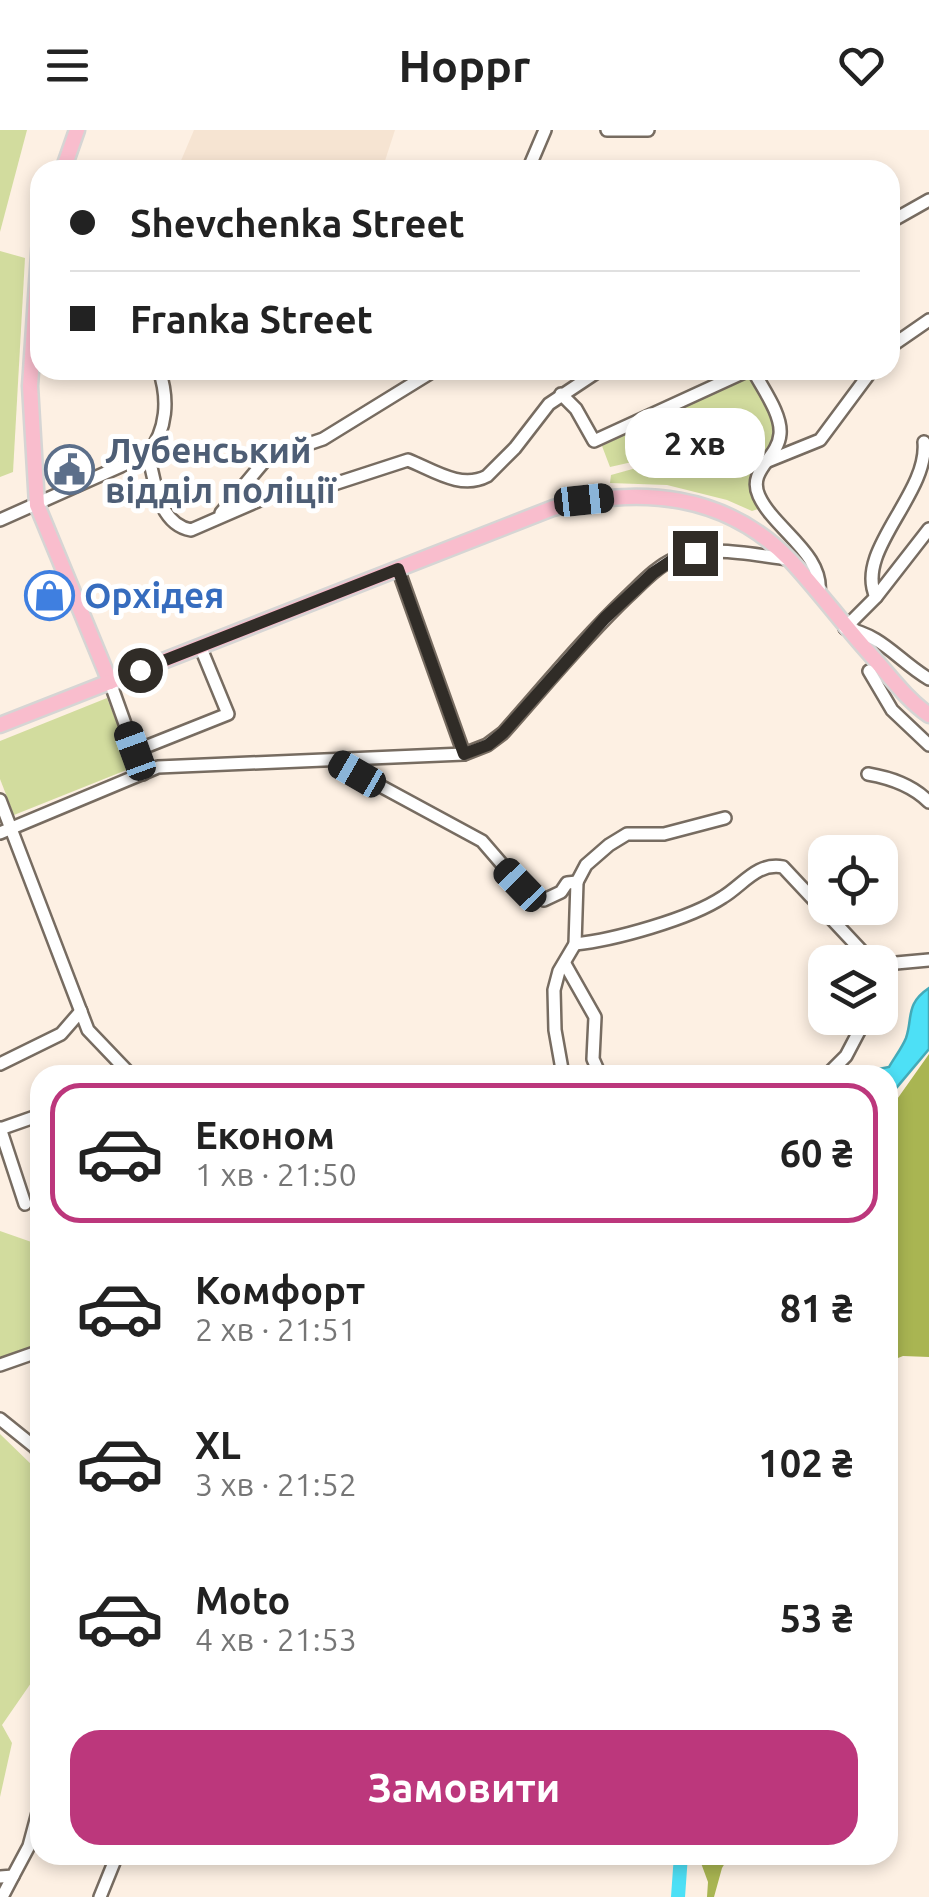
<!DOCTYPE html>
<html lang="uk">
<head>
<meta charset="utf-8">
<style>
	:root { --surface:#fff; --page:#f6f6f6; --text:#222; --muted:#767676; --line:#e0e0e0; --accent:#bc377c }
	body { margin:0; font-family:Ubuntu,sans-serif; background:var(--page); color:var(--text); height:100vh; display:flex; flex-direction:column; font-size:38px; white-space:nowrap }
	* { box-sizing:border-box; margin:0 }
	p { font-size:32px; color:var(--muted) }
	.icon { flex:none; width:55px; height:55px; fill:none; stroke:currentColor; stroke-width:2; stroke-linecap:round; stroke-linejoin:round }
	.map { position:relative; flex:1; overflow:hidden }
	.panel { position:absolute; left:30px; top:935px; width:868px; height:800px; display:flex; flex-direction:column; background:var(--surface); border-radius:30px; box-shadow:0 5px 15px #0003 }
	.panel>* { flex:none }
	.hud { position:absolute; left:30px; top:30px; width:870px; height:220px; border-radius:30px; box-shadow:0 5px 15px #0003; display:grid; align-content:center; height:220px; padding:0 40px; background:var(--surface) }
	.fabs { position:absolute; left:808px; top:705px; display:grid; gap:20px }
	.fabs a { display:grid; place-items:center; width:90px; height:90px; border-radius:20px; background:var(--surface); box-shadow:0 5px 15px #0003; font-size:50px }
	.end { position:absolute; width:45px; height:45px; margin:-22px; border:12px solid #302c27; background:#fff; box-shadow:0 0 0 5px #fff }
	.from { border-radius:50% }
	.bubble { position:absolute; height:70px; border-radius:30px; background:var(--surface); box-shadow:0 5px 15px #0003; font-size:32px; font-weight:700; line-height:70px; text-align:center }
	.car { position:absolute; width:30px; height:60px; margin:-30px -15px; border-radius:12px; box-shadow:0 0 8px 2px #0007; background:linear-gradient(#222 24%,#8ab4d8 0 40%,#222 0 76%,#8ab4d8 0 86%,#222 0) }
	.hud b { display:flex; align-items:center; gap:35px; height:95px; font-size:38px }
	.hud b+b { border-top:2px solid var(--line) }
	.hud i { width:25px; height:25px; background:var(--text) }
	ul { padding:18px 0 0; list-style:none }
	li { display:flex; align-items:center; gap:30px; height:140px; margin:0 20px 15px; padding:0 20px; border:5px solid transparent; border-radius:30px }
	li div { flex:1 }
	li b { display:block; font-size:38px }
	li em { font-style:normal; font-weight:700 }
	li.on { border-color:var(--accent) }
	li>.icon { width:90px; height:90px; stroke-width:1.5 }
	.button { display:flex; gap:20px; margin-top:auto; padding:20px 40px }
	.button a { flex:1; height:115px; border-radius:30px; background:var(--accent); color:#fff; font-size:40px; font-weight:700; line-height:115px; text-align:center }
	header { display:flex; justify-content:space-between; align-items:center; height:130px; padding:0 40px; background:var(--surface); font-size:45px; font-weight:700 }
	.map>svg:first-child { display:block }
</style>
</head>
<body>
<header><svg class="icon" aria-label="menu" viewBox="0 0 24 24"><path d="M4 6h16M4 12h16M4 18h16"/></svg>Hoppr<svg class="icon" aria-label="heart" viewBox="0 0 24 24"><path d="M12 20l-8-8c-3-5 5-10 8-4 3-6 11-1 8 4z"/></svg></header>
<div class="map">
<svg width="929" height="1767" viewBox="0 0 929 1767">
	<rect width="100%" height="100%" fill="#fdf0e3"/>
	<polygon fill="#f6e4d2" points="194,0 395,0 382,40 177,40"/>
	<g fill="#d2dc9e">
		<polygon points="0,0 27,0 0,102"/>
		<polygon points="0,121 25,128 13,342 0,347"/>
		<path d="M 751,248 C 759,262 771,276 775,290 C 784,315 754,327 751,348 C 750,357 756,369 758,379 L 752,381 L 727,370 L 667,355 L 610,353 L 611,345 L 665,330 L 663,325 L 610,337 L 602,316 L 734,251 Z"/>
		<polygon points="107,568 134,637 14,685 0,649 0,611"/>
		<polygon points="0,1101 40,1115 40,1215 0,1227"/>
		<polygon points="0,1304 35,1338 40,1348 40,1540 2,1595 12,1613 0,1667"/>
	</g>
	<g fill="#a9b552">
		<polygon points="929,924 929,1227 903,1226 888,1232 888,982"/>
		<polygon points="698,1725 730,1725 722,1738 714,1767 707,1767 708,1752"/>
	</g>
	<path fill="#4de0f6" stroke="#44aab8" stroke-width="2.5" d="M 929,858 L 929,919 L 893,962 L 888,976 L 888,945 L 874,945 L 879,939 L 889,937 C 894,928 902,918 906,908 C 913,888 905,874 929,858 Z"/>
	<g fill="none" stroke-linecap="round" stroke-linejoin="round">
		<polyline stroke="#4de0f6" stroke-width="14" points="678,1767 681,1725"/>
		<defs>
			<g id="minor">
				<polyline points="607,0 648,0"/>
				<polyline points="528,40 545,0"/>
				<polyline points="890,92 929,70"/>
				<polyline points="890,217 929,190"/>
				<path d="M 753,240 C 762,258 782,284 780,304 C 778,329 747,340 759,366 C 774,399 824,424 819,463"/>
				<polyline points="561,264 576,279 594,311 749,240"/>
				<path d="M 148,324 C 155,351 158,394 191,400 L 283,360 L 325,357 L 408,330 C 433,340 461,360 487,346 L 515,318 L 549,274 L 600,240"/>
				<polyline points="768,331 820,310 872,240"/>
				<polyline points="221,383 267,328 323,309 435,240"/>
				<path d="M 0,390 L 148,324 C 167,300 169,269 159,240"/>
				<polyline points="398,439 464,624"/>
				<path d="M 876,467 C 854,421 929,364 924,312"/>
				<polyline points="845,498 876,467 929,399"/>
				<path d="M 845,498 C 884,506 896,529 929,549"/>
				<polyline points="869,541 892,580 929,615"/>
				<polyline points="110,552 143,644"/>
				<polyline points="135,621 228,584 200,516"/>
				<polyline points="336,632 482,711 520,755 544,770 561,762 567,753 577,752 575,814 559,841 554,860 555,900 563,945"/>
				<path d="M 868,644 C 891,648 912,655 929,672"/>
				<polyline points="0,670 88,900 131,945"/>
				<path d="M 0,703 L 158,637 L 464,624 L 487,615 L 503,603 C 544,557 583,509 627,467 C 641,454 656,437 674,429 C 709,414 752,425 788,429"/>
				<polyline points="577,752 586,735 609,715 627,704 664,704 725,688"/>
				<path d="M 575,814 C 614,810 690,789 723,767 C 743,755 757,732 783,737 L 872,832"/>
				<polyline points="565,834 595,887 593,929 600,945"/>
				<polyline points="880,841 896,833 929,830"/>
				<polyline points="0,934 61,904 81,881"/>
				<polyline points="827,945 846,926 866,888"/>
				<polyline points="0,998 25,1074"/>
				<polyline points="0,999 40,985"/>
				<polyline points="0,1235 40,1221"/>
				<polyline points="0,1289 36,1318 40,1327"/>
				<polyline points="0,1747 13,1746 29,1716 40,1675"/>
				<polyline points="2,1767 13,1746"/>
				<polyline points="100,1767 117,1725"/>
			</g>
			<g id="major">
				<polyline points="63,40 77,0"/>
				<polyline points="40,109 30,256 37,375 110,552"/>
				<path d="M 0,595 L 553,378 C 639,356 725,363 790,430 C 818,460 842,493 870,524 C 889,545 906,569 929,585"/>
			</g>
		</defs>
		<use href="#minor" stroke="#776c61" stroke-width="16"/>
		<use href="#major" stroke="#d6d5d4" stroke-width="19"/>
		<use href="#minor" stroke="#fff" stroke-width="11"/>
		<use href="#major" stroke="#f9bdcd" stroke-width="14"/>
	</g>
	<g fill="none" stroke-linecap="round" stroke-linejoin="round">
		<polyline stroke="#302c27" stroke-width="12" points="140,540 398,439 464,624 488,615 503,603 605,488 653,443 674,429 695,423"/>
	</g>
	<defs>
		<symbol id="civic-ring" viewBox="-11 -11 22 22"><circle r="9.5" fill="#fff" stroke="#5c6f8a" stroke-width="1.5"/><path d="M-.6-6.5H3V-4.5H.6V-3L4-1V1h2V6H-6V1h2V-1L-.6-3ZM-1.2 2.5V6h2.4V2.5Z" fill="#5c6f8a"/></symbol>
		<symbol id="shop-ring" viewBox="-11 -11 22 22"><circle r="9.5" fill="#fff" stroke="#3f7fe0" stroke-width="1.5"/><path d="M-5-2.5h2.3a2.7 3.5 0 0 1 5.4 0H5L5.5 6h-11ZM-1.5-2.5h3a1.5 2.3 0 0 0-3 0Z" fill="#3f7fe0"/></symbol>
	</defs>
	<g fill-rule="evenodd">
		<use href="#civic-ring" x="42" y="312" width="55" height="55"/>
		<use href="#shop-ring" x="22" y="438" width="55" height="55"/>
	</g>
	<g text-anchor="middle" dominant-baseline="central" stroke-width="10" stroke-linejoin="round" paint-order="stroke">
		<g font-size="35" font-weight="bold" fill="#4e5e75" stroke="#fff" text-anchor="start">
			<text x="105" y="320">Лубенський<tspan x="105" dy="40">відділ поліції</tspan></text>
		</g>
		<g font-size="35" font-weight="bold" fill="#366cbe" stroke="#fff" text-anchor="start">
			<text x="84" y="465">Орхідея</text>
		</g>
	</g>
</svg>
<div class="fabs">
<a><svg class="icon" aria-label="locate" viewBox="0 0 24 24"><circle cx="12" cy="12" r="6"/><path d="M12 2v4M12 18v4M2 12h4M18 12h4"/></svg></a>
<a><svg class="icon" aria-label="layers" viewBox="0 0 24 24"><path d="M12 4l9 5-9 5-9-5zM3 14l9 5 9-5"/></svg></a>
</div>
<i class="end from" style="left:140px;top:540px"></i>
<i class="end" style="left:695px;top:423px"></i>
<div class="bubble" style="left:625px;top:278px;width:140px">2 хв</div>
<i class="car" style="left:584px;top:370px;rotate:84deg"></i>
<i class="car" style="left:135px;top:621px;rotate:340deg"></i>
<i class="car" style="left:357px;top:644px;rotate:300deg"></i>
<i class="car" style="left:520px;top:755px;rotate:316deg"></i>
<div class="hud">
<b><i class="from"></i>Shevchenka Street</b>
<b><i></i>Franka Street</b>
</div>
<section class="panel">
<ul>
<li class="on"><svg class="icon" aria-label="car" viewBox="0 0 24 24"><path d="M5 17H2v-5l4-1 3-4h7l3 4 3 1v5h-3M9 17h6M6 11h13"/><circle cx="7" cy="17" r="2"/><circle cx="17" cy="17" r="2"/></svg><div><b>Економ</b><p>1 хв · 21:50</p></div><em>60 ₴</em></li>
<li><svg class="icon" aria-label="car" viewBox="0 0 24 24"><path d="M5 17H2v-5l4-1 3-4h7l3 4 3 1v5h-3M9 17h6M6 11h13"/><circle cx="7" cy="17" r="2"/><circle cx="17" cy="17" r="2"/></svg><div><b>Комфорт</b><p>2 хв · 21:51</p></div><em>81 ₴</em></li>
<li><svg class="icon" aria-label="car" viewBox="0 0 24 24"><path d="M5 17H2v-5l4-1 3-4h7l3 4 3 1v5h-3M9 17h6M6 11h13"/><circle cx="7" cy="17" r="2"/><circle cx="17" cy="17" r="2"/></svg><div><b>XL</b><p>3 хв · 21:52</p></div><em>102 ₴</em></li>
<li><svg class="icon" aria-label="car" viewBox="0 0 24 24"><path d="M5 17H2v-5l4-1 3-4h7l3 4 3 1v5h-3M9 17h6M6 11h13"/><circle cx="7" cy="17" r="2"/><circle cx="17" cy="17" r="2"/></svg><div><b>Moto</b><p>4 хв · 21:53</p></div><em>53 ₴</em></li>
</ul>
<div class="button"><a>Замовити</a></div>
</section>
</div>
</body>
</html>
